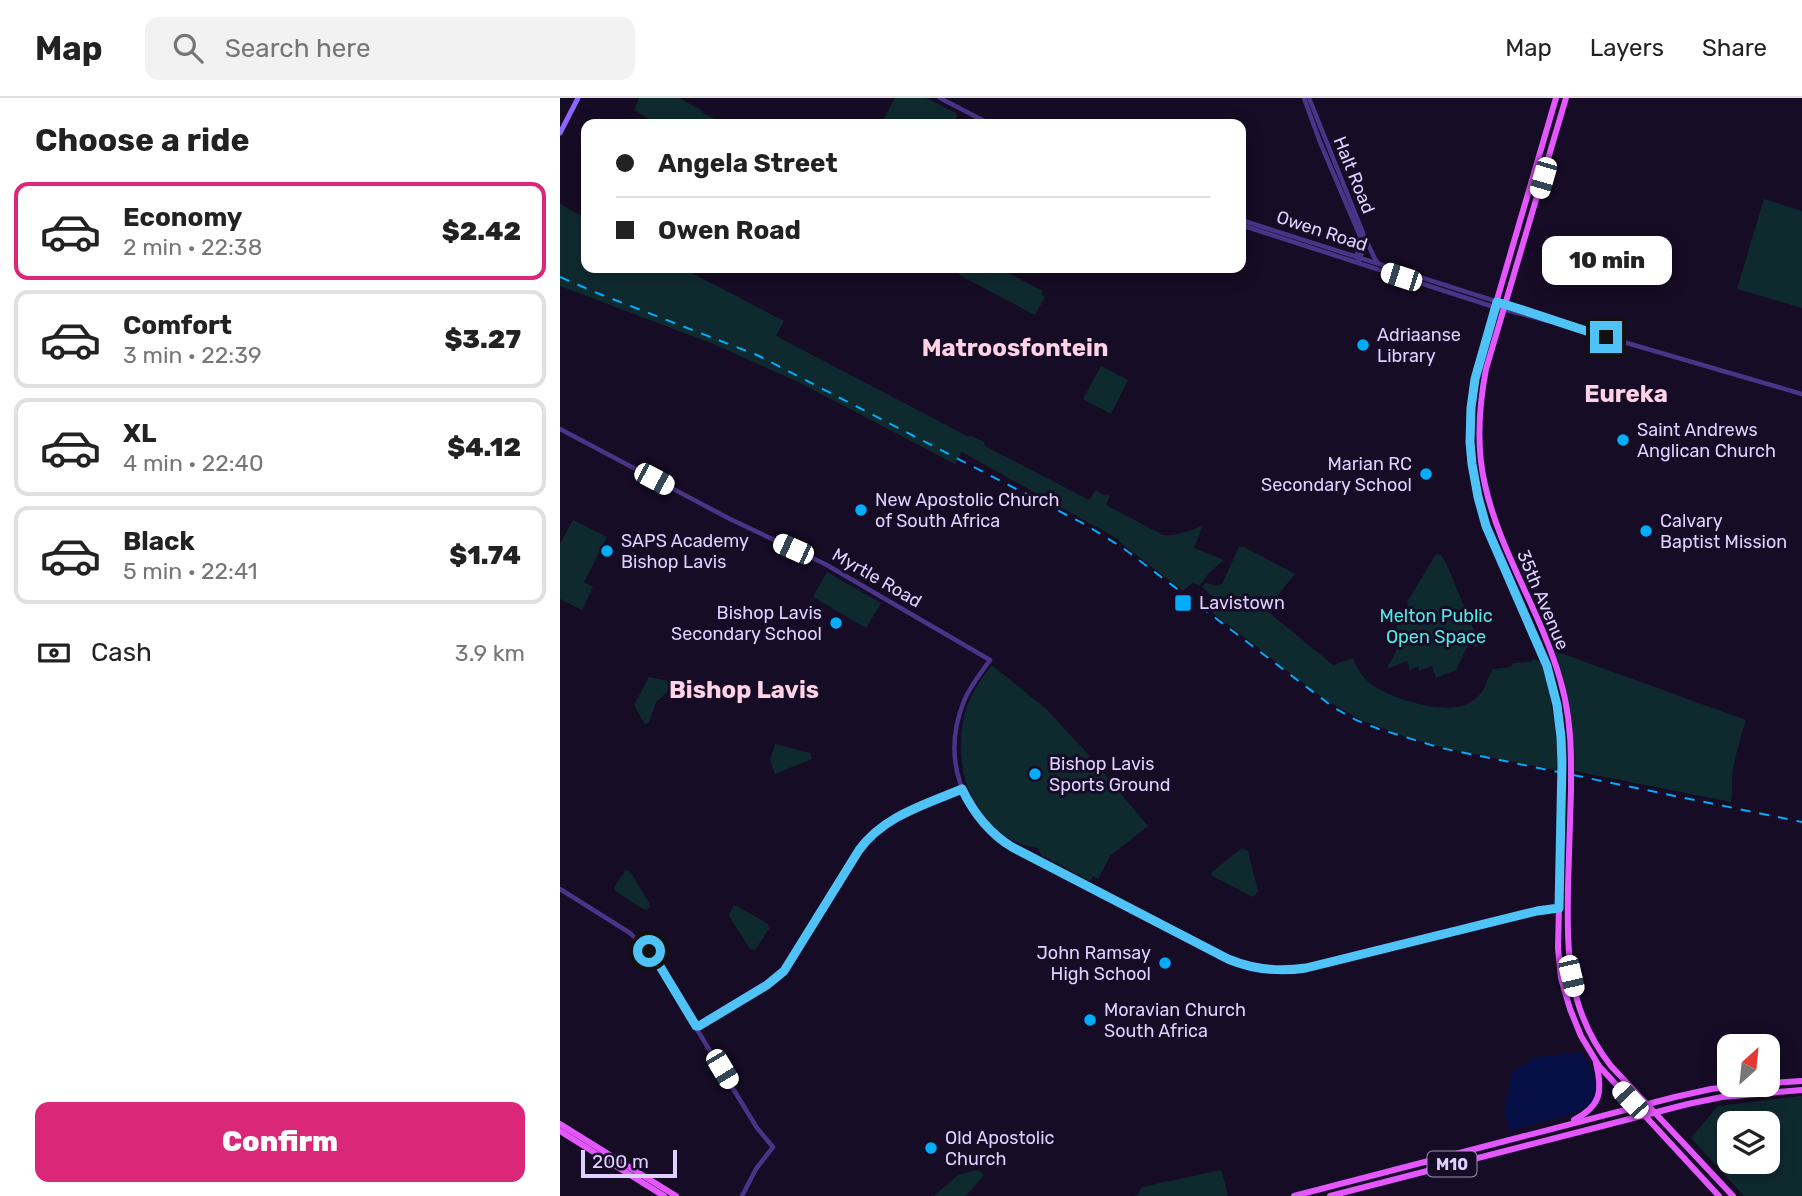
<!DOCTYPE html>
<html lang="en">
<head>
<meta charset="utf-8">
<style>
	:root { --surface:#fff; --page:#f2f2f2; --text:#222; --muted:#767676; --line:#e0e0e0; --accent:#db2777 }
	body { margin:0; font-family:Rubik,sans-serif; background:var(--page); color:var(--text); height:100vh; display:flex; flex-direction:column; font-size:26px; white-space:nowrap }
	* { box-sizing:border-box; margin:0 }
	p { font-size:23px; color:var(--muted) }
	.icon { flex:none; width:38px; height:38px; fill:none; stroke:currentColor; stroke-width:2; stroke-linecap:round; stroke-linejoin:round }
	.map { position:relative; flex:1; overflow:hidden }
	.sheet { display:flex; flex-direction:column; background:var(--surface); width:560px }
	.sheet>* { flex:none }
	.banner { position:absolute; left:21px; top:21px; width:665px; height:154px; border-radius:14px; box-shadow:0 4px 18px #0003; display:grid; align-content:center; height:154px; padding:0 35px; background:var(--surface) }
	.needle { width:46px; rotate:27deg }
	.tools { position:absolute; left:1157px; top:936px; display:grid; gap:14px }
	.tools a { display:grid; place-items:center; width:63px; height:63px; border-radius:14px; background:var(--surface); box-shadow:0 4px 18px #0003; font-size:35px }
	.scale { position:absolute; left:21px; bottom:18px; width:96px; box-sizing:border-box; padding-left:7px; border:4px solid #dfd0ff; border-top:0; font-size:19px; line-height:24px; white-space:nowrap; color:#dfd0ff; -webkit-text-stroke:5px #160c25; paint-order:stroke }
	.end { position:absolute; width:32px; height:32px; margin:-16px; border:9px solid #4fc3f7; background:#111; box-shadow:0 0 0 4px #111 }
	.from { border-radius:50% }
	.bubble { position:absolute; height:49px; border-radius:14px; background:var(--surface); box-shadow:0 4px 18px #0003; font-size:23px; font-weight:800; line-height:49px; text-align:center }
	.car { position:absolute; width:21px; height:42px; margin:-21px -10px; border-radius:9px; box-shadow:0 0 5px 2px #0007; background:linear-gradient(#fff 24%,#345 0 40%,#fff 0 76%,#345 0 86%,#fff 0) }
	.banner b { display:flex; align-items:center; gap:24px; height:66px; font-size:26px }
	.banner b+b { border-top:2px solid var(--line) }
	.banner i { width:18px; height:18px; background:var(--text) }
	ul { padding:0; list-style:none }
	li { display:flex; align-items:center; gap:21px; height:98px; margin:0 14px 10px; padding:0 21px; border:4px solid var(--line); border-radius:14px }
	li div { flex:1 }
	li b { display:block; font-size:26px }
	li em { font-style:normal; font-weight:800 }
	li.selected { border-color:var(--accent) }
	li>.icon { width:63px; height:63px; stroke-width:1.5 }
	h2 { padding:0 35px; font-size:32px; line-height:84px }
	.pay { display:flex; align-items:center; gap:18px; height:77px; padding:0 35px; font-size:26px }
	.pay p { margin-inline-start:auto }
	.action { display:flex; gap:14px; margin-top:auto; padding:14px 35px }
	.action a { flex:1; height:80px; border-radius:14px; background:var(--accent); color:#fff; font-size:28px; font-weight:800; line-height:80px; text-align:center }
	header { display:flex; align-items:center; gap:42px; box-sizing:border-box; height:98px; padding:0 35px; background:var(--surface); border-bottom:2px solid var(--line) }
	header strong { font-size:33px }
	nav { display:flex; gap:38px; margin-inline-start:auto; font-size:24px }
	.search { width:490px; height:63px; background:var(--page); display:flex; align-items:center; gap:18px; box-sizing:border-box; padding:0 24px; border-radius:14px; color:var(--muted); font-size:26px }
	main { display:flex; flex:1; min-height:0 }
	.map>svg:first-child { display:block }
</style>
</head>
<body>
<header>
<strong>Map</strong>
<div class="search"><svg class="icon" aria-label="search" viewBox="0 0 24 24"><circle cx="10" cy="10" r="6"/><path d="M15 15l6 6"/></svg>Search here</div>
<nav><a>Map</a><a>Layers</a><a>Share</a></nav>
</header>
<main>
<section class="sheet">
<h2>Choose a ride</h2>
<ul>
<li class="selected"><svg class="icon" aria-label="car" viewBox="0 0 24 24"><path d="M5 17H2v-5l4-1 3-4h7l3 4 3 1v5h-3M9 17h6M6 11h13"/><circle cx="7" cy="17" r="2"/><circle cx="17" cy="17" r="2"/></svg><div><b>Economy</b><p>2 min · 22:38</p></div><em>$2.42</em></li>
<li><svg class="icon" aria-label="car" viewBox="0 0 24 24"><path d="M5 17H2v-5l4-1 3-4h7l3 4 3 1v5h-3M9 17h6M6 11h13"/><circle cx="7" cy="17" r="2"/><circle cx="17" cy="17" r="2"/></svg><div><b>Comfort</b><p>3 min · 22:39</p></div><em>$3.27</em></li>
<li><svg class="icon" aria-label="car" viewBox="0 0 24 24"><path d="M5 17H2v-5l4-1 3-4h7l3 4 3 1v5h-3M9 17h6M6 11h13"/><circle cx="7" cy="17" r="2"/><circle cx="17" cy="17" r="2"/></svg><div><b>XL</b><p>4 min · 22:40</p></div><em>$4.12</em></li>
<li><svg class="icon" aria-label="car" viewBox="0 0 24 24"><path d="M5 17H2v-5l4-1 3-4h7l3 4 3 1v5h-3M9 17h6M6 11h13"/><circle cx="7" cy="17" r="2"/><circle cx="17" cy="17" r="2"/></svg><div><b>Black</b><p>5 min · 22:41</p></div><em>$1.74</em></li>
</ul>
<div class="pay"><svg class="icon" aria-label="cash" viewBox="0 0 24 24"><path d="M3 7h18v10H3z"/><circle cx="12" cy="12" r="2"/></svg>Cash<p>3.9 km</p></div>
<div class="action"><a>Confirm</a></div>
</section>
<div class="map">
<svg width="1242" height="1098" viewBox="0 0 1242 1098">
	<rect width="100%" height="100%" fill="#160c25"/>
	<g fill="#0f2a2f" fill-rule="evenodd">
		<polygon points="79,0 119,0 143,13 143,15 164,26 110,26 103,22 98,26 74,12"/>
		<polygon points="335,0 366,0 396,15 397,18 393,26 321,26"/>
		<polygon points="1204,101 1242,113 1242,210 1177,191"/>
		<path d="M 0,106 L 26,120 L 26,170 L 122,170 L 224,223 L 216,238 L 409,339 L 412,338 L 424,344 L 425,348 L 529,402 L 536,392 L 543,397 L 547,396 L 550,398 L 546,407 L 603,437 C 615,438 632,433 643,427 L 634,450 L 664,462 L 650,474 L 639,488 L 633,484 L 623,493 L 561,445 L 558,441 L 402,354 L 395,366 L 240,285 L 156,247 L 0,188 Z"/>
		<polygon points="393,170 439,170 483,193 482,197 485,199 475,217 401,178"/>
		<polygon points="541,268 568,282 551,316 523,301"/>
		<polygon points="13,422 47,439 24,484 33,489 22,512 0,501 0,446"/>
		<path d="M 679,449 L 684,449 L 735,476 L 706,512 L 773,567 L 793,560 C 797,570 802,579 811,586 C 830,601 887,618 909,605 C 927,595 924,585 933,571 L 951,569 L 953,565 L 970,564 L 974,561 L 981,565 C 992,599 996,632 999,667 L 996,669 L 995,672 L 884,650 L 844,638 L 801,622 L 764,601 L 645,509 L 653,499 L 642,489 L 646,485 L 656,488 L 662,486 Z"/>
		<polygon points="876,456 881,457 887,467 920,547 916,549 909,545 896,572 876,580 872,568 859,573 858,568 850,572 847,563 827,571 843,539 834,534 848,507 847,504"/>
		<polygon points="267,474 321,505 306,530 253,499"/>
		<path d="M 995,553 L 1186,622 C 1181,638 1176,655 1173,671 C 1171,683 1173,693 1171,704 L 1015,673 C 1015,631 1009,593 995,553 Z"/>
		<path d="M 432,567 L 486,611 L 526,654 L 588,728 L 550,758 L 538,781 L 533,778 L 530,783 L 481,757 L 478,750 C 448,748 422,721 410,694 C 400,674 399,641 404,619 C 408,599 420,583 432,567 Z"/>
		<polygon points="89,579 114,584 116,586 96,604 89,624 86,626 84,625 74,607"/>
		<polygon points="215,646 250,655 252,661 215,676 210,662"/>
		<polygon points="682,750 688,753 698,793 693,799 652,778 651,775"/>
		<polygon points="66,772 70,773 89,805 90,809 86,812 83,811 55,793 54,789"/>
		<polygon points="173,808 177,808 208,826 209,831 195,852 190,851 169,818"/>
		<path d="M 1242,998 L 1242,1098 L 1184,1098 L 1131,1040 L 1158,1008 ZM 1169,1026 L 1208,1026 L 1208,1064 L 1169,1064 Z"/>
		<polygon points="418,1072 424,1077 406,1098 374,1098 398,1077"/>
		<polygon points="660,1072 662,1074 668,1098 574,1098 578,1097 582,1089"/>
	</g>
	<path fill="#060f45" d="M 1022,954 C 1035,977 1049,1003 1015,1015 L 950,1033 L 944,1015 L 952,974 L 976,959 Z"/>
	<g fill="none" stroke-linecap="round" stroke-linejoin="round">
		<g stroke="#493488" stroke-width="4.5">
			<polyline points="380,0 430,26"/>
			<polyline points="744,0 760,44 800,138 801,146 796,159"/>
			<polyline points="749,0 803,135 805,146 799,162"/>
			<polyline points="681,122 982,218 993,223"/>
			<polyline points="681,127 931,208 988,223 995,224 1242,296"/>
			<polyline points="806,142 815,161 818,165"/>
			<path d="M 0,331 L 170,421 L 265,466 L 430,562 C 421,575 410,588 404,603 C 381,660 401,717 452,749 L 668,861 C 692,871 715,874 740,871 L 977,813 L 1001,810"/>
			<polyline points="0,791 70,835 91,856 197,1030 213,1049 196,1071 182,1098"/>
			<path d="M 136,928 L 207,887 L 220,877 L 227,869 L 299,752 C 323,718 365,707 402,691"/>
		</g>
		<polyline stroke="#8b67ff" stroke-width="5" points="0,35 18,0"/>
		<g stroke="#e457ff" stroke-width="6">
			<path d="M 996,0 L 917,270 C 906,323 909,377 926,428 C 945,480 975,528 991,581 C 999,608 1001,637 1002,665"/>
			<path d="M 1006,0 L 926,271 C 919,308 916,349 925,387 C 940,455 981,514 1000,581 C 1008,608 1011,637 1011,665"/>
			<polyline points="1002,684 998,850 1001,880 1010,911 1021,938 1039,968 1159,1098"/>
			<path d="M 1011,692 C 1010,724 1009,757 1008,789 C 1007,857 1007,912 1051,968 L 1173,1098"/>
			<polyline points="1208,985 1242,983"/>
			<path d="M 1014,1022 C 1041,1008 1043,993 1036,965"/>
			<polyline points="0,1026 116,1098"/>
			<polyline points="0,1033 104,1098"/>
			<polyline points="734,1098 1115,999 1151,991 1187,987"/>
			<polyline points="770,1098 1128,1006 1162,999 1242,992"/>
		</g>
		<polyline stroke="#00adfb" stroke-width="2" stroke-dasharray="10 9" stroke-linecap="butt" points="0,179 37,195 197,257 526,427 563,450 773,609 796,622 819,631 881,650 1242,724"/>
		<g stroke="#e457ff" stroke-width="6">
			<polyline points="1002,684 1002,665"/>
			<polyline points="1011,692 1011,665"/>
		</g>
	</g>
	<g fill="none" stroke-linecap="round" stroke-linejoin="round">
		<path stroke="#4fc3f7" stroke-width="9" d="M 89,853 L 98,865 L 136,928 L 139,928 L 207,887 L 224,873 L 299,752 C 324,718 364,707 402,691 C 414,716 429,735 452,749 L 668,861 C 694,872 719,874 746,870 L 977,813 L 999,810 L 1002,665 L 1001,639 L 997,607 L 987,568 L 926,428 L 918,399 L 912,366 L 910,344 L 911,310 L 915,281 L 937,204 C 974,215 1009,228 1046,239"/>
	</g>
	<g fill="#00adfb" stroke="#160c25" stroke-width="2.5">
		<circle cx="803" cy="247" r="7"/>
		<circle cx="1063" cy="342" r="7"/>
		<circle cx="866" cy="376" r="7"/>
		<circle cx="301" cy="412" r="7"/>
		<circle cx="1086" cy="433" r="7"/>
		<circle cx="47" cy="453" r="7"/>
		<rect x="614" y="496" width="18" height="18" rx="3.5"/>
		<circle cx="276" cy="525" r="7"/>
		<circle cx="475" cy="676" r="7"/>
		<circle cx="605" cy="865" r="7"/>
		<circle cx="530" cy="922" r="7"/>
		<circle cx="371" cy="1050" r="7"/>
	</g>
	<g text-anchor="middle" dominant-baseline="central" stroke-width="6" stroke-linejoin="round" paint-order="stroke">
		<rect fill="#160c25" stroke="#a395be" stroke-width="2" x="867.5" y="1053.5" width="49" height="25" rx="5"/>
		<g font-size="16" font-weight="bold" fill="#dfd0ff">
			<text x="892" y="1066">M10</text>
		</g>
		<g font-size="18" fill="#dfd0ff" stroke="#160c25">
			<text transform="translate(794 77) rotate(68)">Halt Road</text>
			<text transform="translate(762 133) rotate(18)">Owen Road</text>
			<text transform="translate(317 480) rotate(30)">Myrtle Road</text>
			<text transform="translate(983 502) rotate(67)">35th Avenue</text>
		</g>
		<g font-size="18" fill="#dfd0ff" stroke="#160c25" text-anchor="start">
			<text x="817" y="237">Adriaanse<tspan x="817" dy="21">Library</tspan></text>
			<text x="1077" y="332">Saint Andrews<tspan x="1077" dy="21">Anglican Church</tspan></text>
			<text x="852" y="366" text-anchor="end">Marian RC<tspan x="852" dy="21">Secondary School</tspan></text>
			<text x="315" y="402">New Apostolic Church<tspan x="315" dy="21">of South Africa</tspan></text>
			<text x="1100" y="423">Calvary<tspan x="1100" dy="21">Baptist Mission</tspan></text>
			<text x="61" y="443">SAPS Academy<tspan x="61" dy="21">Bishop Lavis</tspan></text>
			<text x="639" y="505">Lavistown</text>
			<text x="262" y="515" text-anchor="end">Bishop Lavis<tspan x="262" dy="21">Secondary School</tspan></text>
			<text x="489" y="666">Bishop Lavis<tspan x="489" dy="21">Sports Ground</tspan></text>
			<text x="591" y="855" text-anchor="end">John Ramsay<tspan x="591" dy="21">High School</tspan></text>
			<text x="544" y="912">Moravian Church<tspan x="544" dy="21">South Africa</tspan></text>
			<text x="385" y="1040">Old Apostolic<tspan x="385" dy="21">Church</tspan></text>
		</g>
		<g font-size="18" fill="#53e9e3" stroke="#160c25">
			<text x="876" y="518">Melton Public<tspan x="876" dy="21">Open Space</tspan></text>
		</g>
		<g font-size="24" font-weight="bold" fill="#ffd2e5" stroke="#160c25">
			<text x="455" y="250">Matroosfontein</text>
			<text x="1066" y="296">Eureka</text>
			<text x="184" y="592">Bishop Lavis</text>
		</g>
	</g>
</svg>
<div class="tools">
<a><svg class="needle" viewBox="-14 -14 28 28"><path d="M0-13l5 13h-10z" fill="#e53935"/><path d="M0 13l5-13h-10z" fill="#767676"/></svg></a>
<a><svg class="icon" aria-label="layers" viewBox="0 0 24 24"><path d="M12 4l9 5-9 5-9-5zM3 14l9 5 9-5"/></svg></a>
</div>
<div class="scale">200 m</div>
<i class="end from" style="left:89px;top:853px"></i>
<i class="end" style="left:1046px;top:239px"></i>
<div class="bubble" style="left:982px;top:138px;width:130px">10 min</div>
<i class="car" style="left:983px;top:80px;rotate:196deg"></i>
<i class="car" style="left:841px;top:179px;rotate:288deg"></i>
<i class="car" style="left:94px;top:381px;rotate:118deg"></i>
<i class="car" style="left:233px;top:451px;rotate:294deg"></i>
<i class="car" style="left:1011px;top:878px;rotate:167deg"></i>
<i class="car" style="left:162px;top:971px;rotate:149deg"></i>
<i class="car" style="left:1070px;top:1002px;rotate:317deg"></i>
<div class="banner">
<b><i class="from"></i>Angela Street</b>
<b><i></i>Owen Road</b>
</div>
</div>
</main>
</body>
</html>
